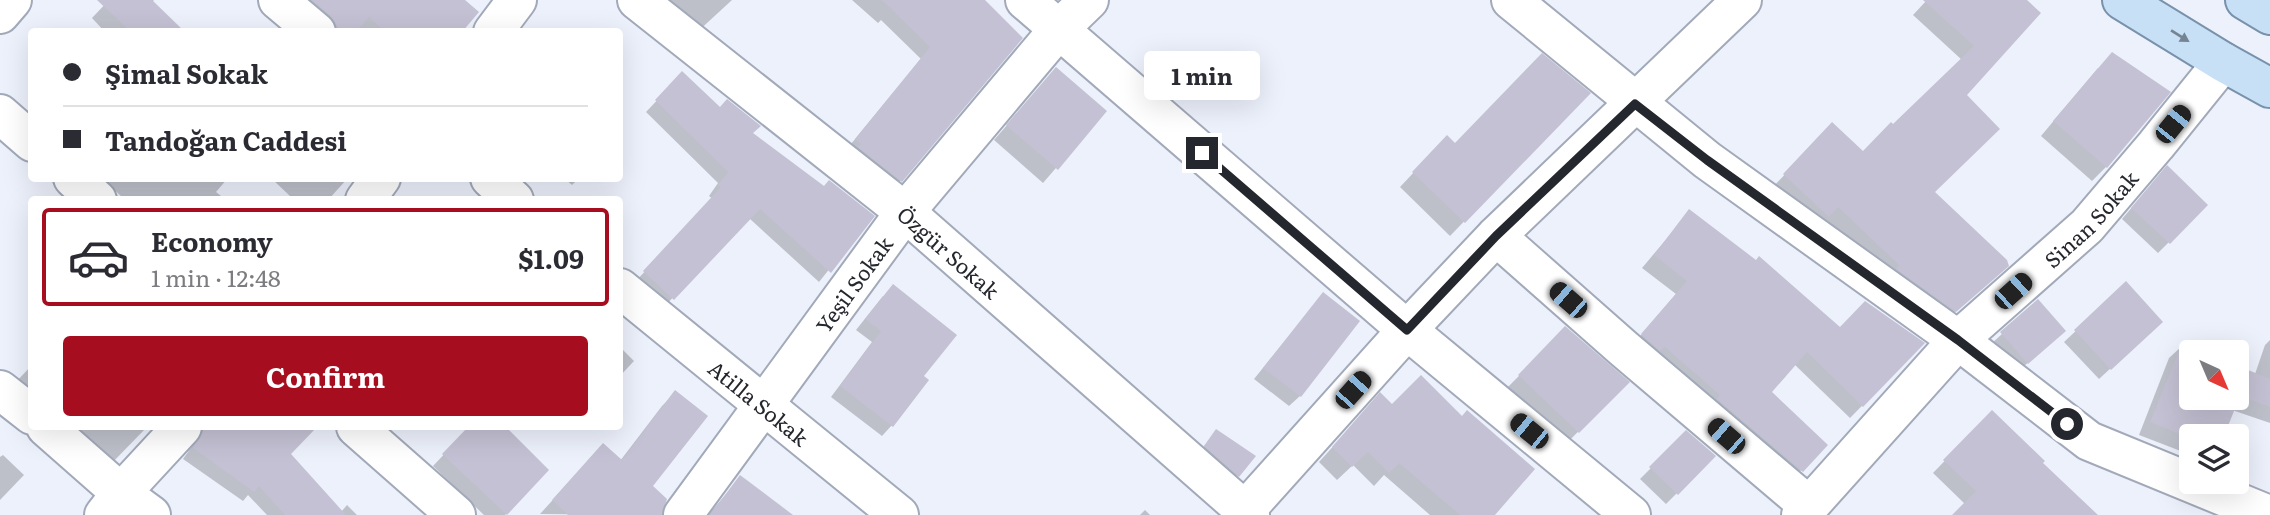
<!DOCTYPE html>
<html lang="en">
<head>
<meta charset="utf-8">
<style>
	:root { --surface:#fff; --page:#f2f2f3; --text:#2b2b33; --muted:#7c7c81; --line:#e1e1e2; --accent:#a60d1f }
	body { margin:0; font-family:Literata,serif; background:var(--page); color:var(--text); height:100vh; display:flex; flex-direction:column; font-size:26px; white-space:nowrap }
	* { box-sizing:border-box; margin:0 }
	p { font-size:23px; color:var(--muted) }
	.icon { flex:none; width:38px; height:38px; fill:none; stroke:currentColor; stroke-width:2; stroke-linecap:round; stroke-linejoin:round }
	.map { position:relative; flex:1; overflow:hidden }
	.sheet { position:absolute; left:28px; top:196px; width:595px; height:234px; display:flex; flex-direction:column; background:var(--surface); border-radius:7px; box-shadow:0 7px 28px #0002 }
	.sheet>* { flex:none }
	.guide { position:absolute; left:28px; top:28px; width:595px; height:154px; border-radius:7px; box-shadow:0 7px 28px #0002; display:grid; align-content:center; height:154px; padding:0 35px; background:var(--surface) }
	.needle { width:46px; rotate:136deg }
	.tools { position:absolute; left:2179px; top:340px; display:grid; gap:14px }
	.tools a { display:grid; place-items:center; width:70px; height:70px; border-radius:7px; background:var(--surface); box-shadow:0 7px 28px #0002; font-size:35px }
	.end { position:absolute; width:32px; height:32px; margin:-16px; border:9px solid #25272e; background:#fff; box-shadow:0 0 0 4px #fff }
	.from { border-radius:50% }
	.bubble { position:absolute; height:49px; border-radius:7px; background:var(--surface); box-shadow:0 7px 28px #0002; font-size:23px; font-weight:700; line-height:49px; text-align:center }
	.car { position:absolute; width:21px; height:42px; margin:-21px -10px; border-radius:9px; box-shadow:0 0 5px 2px #0007; background:linear-gradient(#222 24%,#8ab4d8 0 40%,#222 0 76%,#8ab4d8 0 86%,#222 0) }
	.guide b { display:flex; align-items:center; gap:24px; height:66px; font-size:26px }
	.guide b+b { border-top:2px solid var(--line) }
	.guide i { width:18px; height:18px; background:var(--text) }
	ul { padding:12px 0 0; list-style:none }
	li { display:flex; align-items:center; gap:21px; height:98px; margin:0 14px 10px; padding:0 21px; border:4px solid transparent; border-radius:7px }
	li div { flex:1 }
	li b { display:block; font-size:26px }
	li em { font-style:normal; font-weight:700 }
	li.current { border-color:var(--accent) }
	li>.icon { width:63px; height:63px; stroke-width:1.5 }
	.cta { display:flex; gap:14px; margin-top:auto; padding:14px 35px }
	.cta a { flex:1; height:80px; border-radius:7px; background:var(--accent); color:#fff; font-size:28px; font-weight:700; line-height:80px; text-align:center }
	.map>svg:first-child { display:block }
</style>
</head>
<body>
<div class="map">
<svg width="2270" height="515" viewBox="0 0 2270 515">
	<rect width="100%" height="100%" fill="#edf1fc"/>
	<g fill="#0003">
		<polygon points="109,0 154,0 152,2 182,32 105,32 92,18"/>
		<polygon points="283,0 462,0 460,32 319,32"/>
		<polygon points="657,0 732,0 694,35"/>
		<polygon points="852,0 982,0 901,180 890,191 846,150 921,59 881,20 878,23"/>
		<polygon points="1927,0 2024,0 1964,95 1933,193 1994,278 1943,322 1888,279 1825,219 1815,229 1772,188 1820,137 1863,153 1962,60 1913,15"/>
		<polygon points="2098,68 2106,167 2092,181 2041,136"/>
		<polygon points="1056,69 1105,111 1043,183 994,140"/>
		<polygon points="682,74 720,109 751,133 824,188 872,216 819,282 749,218 662,309 634,283 713,199 709,196 718,183 646,112"/>
		<polygon points="1588,93 1450,236 1400,187 1433,152"/>
		<polygon points="102,178 228,178 216,192 226,200 125,200"/>
		<polygon points="271,178 348,178 328,200 290,200 291,197"/>
		<polygon points="564,178 579,178 572,185"/>
		<polygon points="2157,178 2206,205 2158,253 2122,219"/>
		<polygon points="1690,211 1840,329 1923,344 1850,418 1794,364 1770,392 1825,445 1789,483 1630,348 1676,294 1642,268"/>
		<polygon points="2126,284 2150,332 2099,379 2064,342"/>
		<polygon points="1323,294 1300,396 1289,406 1254,379"/>
		<polygon points="883,296 922,376 892,425 882,436 831,397 872,342 856,330"/>
		<polygon points="2038,301 2053,341 2016,373 1991,344"/>
		<polygon points="1565,329 1627,382 1564,446 1505,390"/>
		<polygon points="2270,340 2270,423 2232,410 2191,436 2191,455 2139,435 2169,358 2182,346 2191,352 2191,397 2236,397 2255,374 2265,345"/>
		<polygon points="620,347 634,361 620,376"/>
		<polygon points="32,365 32,401 14,384"/>
		<polygon points="675,393 650,487 645,515 540,514 603,445 620,461 662,406"/>
		<polygon points="1392,407 1493,515 1430,515 1384,475 1374,486 1353,465 1337,480 1319,462 1367,409"/>
		<polygon points="1992,412 2092,515 1955,515 1965,504 1933,473"/>
		<polygon points="72,427 147,427 110,465"/>
		<polygon points="199,427 315,427 288,454 341,512 347,505 357,515 267,515 248,495 243,501 183,459 193,445 193,435"/>
		<polygon points="470,427 503,427 547,470 505,515 484,515 433,466"/>
		<polygon points="1217,431 1238,475 1228,486 1195,457"/>
		<polygon points="1686,433 1714,456 1666,504 1640,479"/>
		<polygon points="3,455 24,475 0,500 0,457"/>
		<polygon points="740,478 790,515 708,515"/>
		<polygon points="1145,510 1150,515 1140,515"/>
	</g>
	<g fill="#c3c1d3">
		<polygon points="97,0 152,0 185,32 131,32"/>
		<polygon points="312,0 465,0 479,12 462,32 385,32 369,17 356,32 341,32 331,16"/>
		<polygon points="882,0 985,0 1023,38 902,182 858,147 861,144 855,139 930,47"/>
		<polygon points="1923,0 2027,0 2041,13 1967,95 2000,129 1935,192 2007,260 2009,266 1956,312 1896,269 1899,265 1838,207 1829,217 1783,174 1832,122 1863,151 1891,122 1893,124 1974,46"/>
		<polygon points="2112,52 2171,92 2107,168 2053,121"/>
		<polygon points="1542,53 1591,93 1465,223 1412,172 1447,135 1455,143"/>
		<polygon points="1056,67 1107,111 1058,170 1006,125"/>
		<polygon points="682,71 720,107 727,99 761,126 753,133 824,186 829,180 875,216 831,273 760,209 674,300 643,271 721,187 718,185 728,172 655,100"/>
		<polygon points="2167,165 2208,205 2170,244 2131,208"/>
		<polygon points="1689,209 1756,260 1759,256 1840,327 1865,301 1925,343 1863,407 1807,352 1772,392 1828,445 1803,472 1717,399 1720,395 1665,347 1660,351 1641,334 1687,281 1654,255"/>
		<polygon points="2126,281 2163,322 2111,370 2074,330"/>
		<polygon points="893,284 957,335 924,376 929,380 893,427 840,386 881,331 865,319"/>
		<polygon points="1323,292 1360,321 1301,397 1263,368"/>
		<polygon points="2038,299 2066,331 2028,364 2000,332"/>
		<polygon points="1565,326 1630,382 1579,433 1518,375"/>
		<polygon points="2182,344 2202,352 2191,352 2191,397 2236,397 2236,365 2270,379 2270,407 2240,396 2224,436 2185,436 2150,422"/>
		<polygon points="1421,375 1462,416 1467,410 1535,469 1495,515 1460,515 1399,463 1389,473 1368,452 1352,467 1332,447 1380,392 1392,404"/>
		<polygon points="675,390 708,416 653,486 667,499 662,515 568,515 552,500 603,443 622,460"/>
		<polygon points="1992,410 2045,461 2043,463 2098,515 1952,515 1976,491 1943,460"/>
		<polygon points="203,427 317,427 291,454 346,515 285,515 259,486 254,492 193,448 203,432"/>
		<polygon points="468,427 506,427 549,470 507,515 442,454"/>
		<polygon points="1216,429 1256,456 1239,477 1204,446"/>
		<polygon points="1686,430 1716,456 1678,495 1649,467"/>
		<polygon points="740,475 793,515 710,515"/>
	</g>
	<g fill="none" stroke-linecap="round" stroke-linejoin="round">
		<defs>
			<g id="minor">
				<polyline points="278,0 316,32"/>
				<path id="s1" d="M 637,0 L 905,212 L 1250,515"/>
				<polyline points="1025,0 1407,330 1631,515"/>
				<polyline points="1511,0 1707,160 1958,340 2089,441 2269,515"/>
				<polyline points="0,14 12,0"/>
				<polyline points="493,32 517,0"/>
				<polyline points="0,114 32,142"/>
				<polyline points="73,178 97,200"/>
				<polyline points="490,178 514,200"/>
				<polyline points="365,200 381,178"/>
				<polyline points="1496,236 1623,348 1809,506"/>
				<path id="s2" d="M 620,288 L 899,515"/>
				<polyline points="0,390 32,415"/>
				<polyline points="46,427 121,493 151,515"/>
				<polyline points="356,427 456,515"/>
				<polyline points="104,515 121,493 182,427"/>
				<path id="s3" d="M 683,515 L 905,212 L 1059,29 L 1089,0"/>
				<polyline points="1241,515 1407,330 1496,236 1742,0"/>
				<path id="s4" d="M 1801,515 L 1958,340 L 2087,226 L 2156,145 L 2223,62"/>
			</g>
			<g id="major">
				<polyline points="2122,0 2223,62 2270,88"/>
				<polyline points="2245,0 2270,15"/>
			</g>
		</defs>
		<use href="#minor" stroke="#a2a9b9" stroke-width="42"/>
		<use href="#major" stroke="#7892ab" stroke-width="42"/>
		<use href="#minor" stroke="#fff" stroke-width="38"/>
		<use href="#major" stroke="#c8e0f5" stroke-width="38"/>
	</g>
	<defs><path id="oneway-solid" d="M-6-.8H1V-3.2L6.5 0L1 3.2V.8H-6Z" transform="scale(1.75)"/></defs>
	<use fill="#768492" href="#oneway-solid" transform="translate(2180 36) rotate(32)"/>
	<g fill="none" stroke-linecap="round" stroke-linejoin="round">
		<polyline stroke="#25272e" stroke-width="9" points="1202,153 1407,330 1496,236 1635,104 1707,160 1958,340 2067,424"/>
	</g>
	<g text-anchor="middle" dominant-baseline="central" stroke-width="5" stroke-linejoin="round" paint-order="stroke">
		<g font-size="21" fill="#25272e" stroke="#fff">
			<text stroke="none"><textPath href="#s4" startOffset="415">Sinan Sokak</textPath></text>
			<text stroke="none"><textPath href="#s1" startOffset="401">Özgür Sokak</textPath></text>
			<text stroke="none"><textPath href="#s3" startOffset="287">Yeşil Sokak</textPath></text>
			<text stroke="none"><textPath href="#s2" startOffset="180">Atilla Sokak</textPath></text>
		</g>
	</g>
</svg>
<div class="tools">
<a><svg class="needle" viewBox="-14 -14 28 28"><path d="M0-13l5 13h-10z" fill="#e53935"/><path d="M0 13l5-13h-10z" fill="#7c7c81"/></svg></a>
<a><svg class="icon" aria-label="layers" viewBox="0 0 24 24"><path d="M12 4l9 5-9 5-9-5zM3 14l9 5 9-5"/></svg></a>
</div>
<i class="end from" style="left:2067px;top:424px"></i>
<i class="end" style="left:1202px;top:153px"></i>
<div class="bubble" style="left:1144px;top:51px;width:116px">1 min</div>
<i class="car" style="left:2173px;top:124px;rotate:39deg"></i>
<i class="car" style="left:2013px;top:291px;rotate:48deg"></i>
<i class="car" style="left:1568px;top:300px;rotate:311deg"></i>
<i class="car" style="left:1353px;top:390px;rotate:42deg"></i>
<i class="car" style="left:1529px;top:431px;rotate:309deg"></i>
<i class="car" style="left:1726px;top:436px;rotate:311deg"></i>
<div class="guide">
<b><i class="from"></i>Şimal Sokak</b>
<b><i></i>Tandoğan Caddesi</b>
</div>
<section class="sheet">
<ul>
<li class="current"><svg class="icon" aria-label="car" viewBox="0 0 24 24"><path d="M5 17H2v-5l4-1 3-4h7l3 4 3 1v5h-3M9 17h6M6 11h13"/><circle cx="7" cy="17" r="2"/><circle cx="17" cy="17" r="2"/></svg><div><b>Economy</b><p>1 min · 12:48</p></div><em>$1.09</em></li>
</ul>
<div class="cta"><a>Confirm</a></div>
</section>
</div>
</body>
</html>
